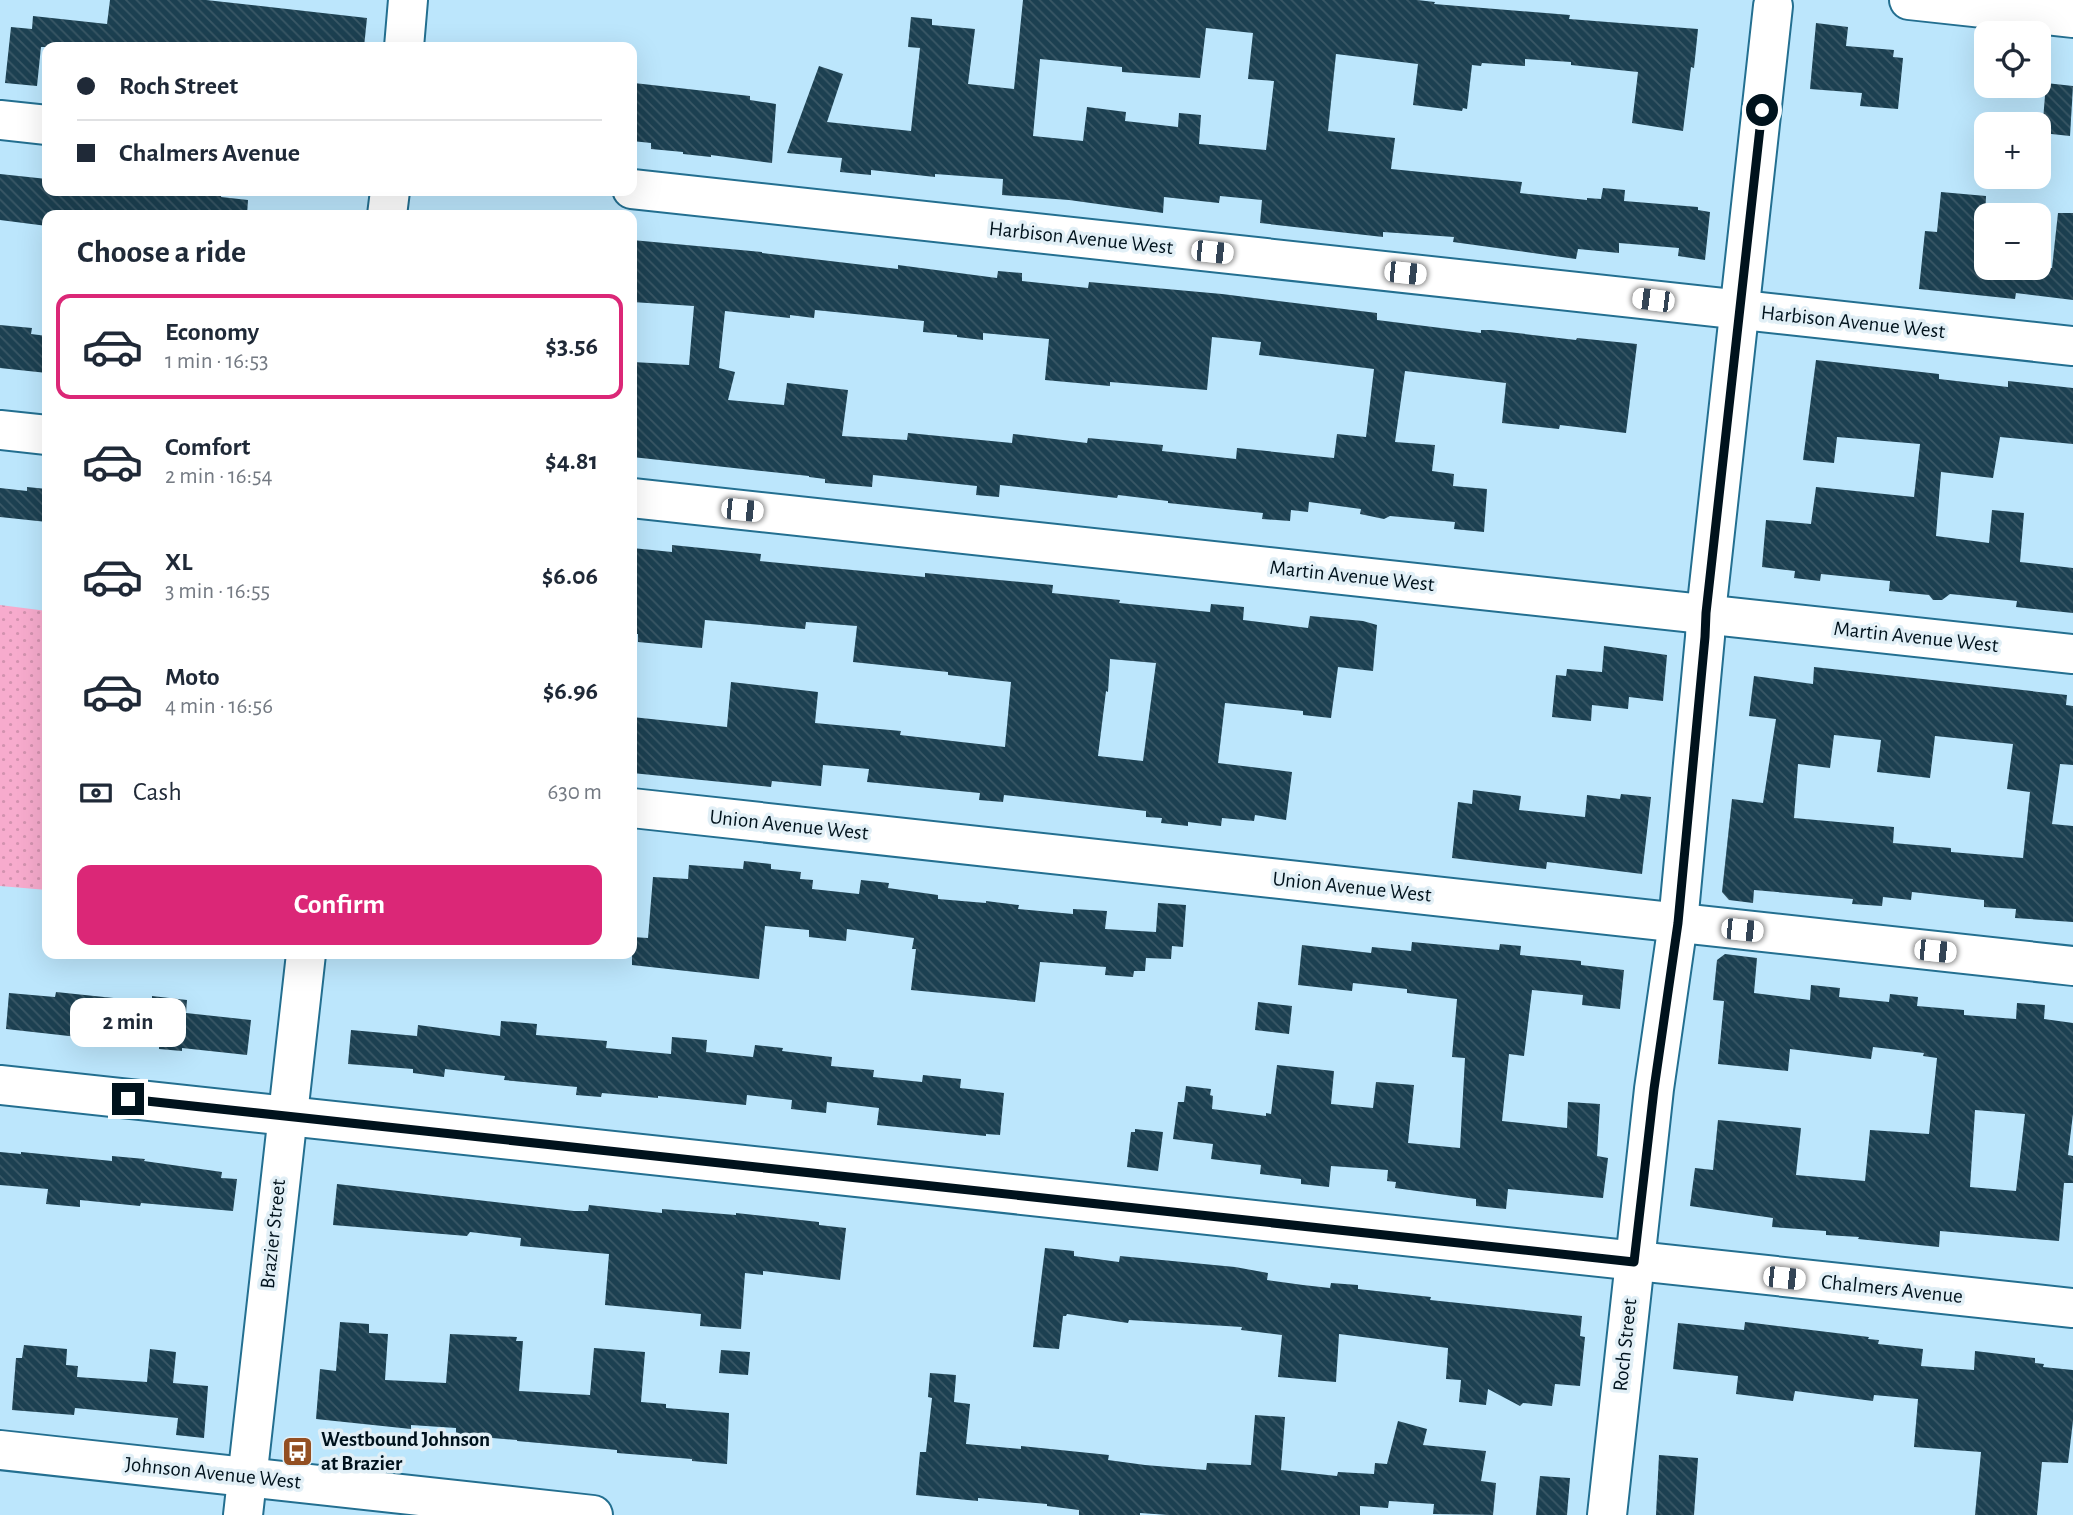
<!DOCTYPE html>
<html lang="en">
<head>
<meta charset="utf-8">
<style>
	:root { --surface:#fff; --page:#f2f2f3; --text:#1f2937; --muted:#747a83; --line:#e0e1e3; --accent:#db2777 }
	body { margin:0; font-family:"Alegreya Sans",sans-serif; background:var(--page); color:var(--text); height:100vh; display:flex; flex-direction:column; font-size:26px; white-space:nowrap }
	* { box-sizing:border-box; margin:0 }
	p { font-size:23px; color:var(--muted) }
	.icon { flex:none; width:38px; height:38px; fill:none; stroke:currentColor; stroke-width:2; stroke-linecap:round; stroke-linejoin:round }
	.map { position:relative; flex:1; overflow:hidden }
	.side { position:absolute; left:42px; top:210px; width:595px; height:749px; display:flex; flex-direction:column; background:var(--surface); border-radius:14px; box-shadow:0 7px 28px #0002 }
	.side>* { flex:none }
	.guide { position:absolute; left:42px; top:42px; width:595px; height:154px; border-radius:14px; box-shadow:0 7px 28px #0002; display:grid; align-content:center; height:154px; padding:0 35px; background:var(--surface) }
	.tools { position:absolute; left:1974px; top:21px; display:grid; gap:14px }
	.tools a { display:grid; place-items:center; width:77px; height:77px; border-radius:14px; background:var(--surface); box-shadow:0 7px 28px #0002; font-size:35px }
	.end { position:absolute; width:32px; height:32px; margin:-16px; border:9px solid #00121c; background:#fff; box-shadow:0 0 0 4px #fff }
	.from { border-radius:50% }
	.bubble { position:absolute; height:49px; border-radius:14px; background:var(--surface); box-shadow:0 7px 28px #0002; font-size:23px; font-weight:700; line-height:49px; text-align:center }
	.car { position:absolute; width:21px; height:42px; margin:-21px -10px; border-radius:9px; box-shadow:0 0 5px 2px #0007; background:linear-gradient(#fff 24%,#345 0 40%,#fff 0 76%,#345 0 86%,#fff 0) }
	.guide b { display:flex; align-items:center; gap:24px; height:66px; font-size:26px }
	.guide b+b { border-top:2px solid var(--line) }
	.guide i { width:18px; height:18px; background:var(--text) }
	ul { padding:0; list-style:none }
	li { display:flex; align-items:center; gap:21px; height:105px; margin:0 14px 10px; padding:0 21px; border:4px solid transparent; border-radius:14px }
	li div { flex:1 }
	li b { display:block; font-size:26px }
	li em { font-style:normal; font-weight:700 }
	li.current { border-color:var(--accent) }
	li>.icon { width:63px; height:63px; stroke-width:1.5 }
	h2 { padding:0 35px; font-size:32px; line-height:84px }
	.pay { display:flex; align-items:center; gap:18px; height:77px; padding:0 35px; font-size:26px }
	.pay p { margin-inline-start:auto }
	.cta { display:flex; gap:14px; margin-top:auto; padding:14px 35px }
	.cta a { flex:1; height:80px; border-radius:14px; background:var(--accent); color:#fff; font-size:28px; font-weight:700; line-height:80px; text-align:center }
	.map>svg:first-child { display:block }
</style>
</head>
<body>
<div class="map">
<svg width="2073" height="1515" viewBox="0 0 2073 1515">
	<defs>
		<pattern id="park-dots" width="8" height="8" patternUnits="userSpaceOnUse" patternTransform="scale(1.75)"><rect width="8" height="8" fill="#f7abcd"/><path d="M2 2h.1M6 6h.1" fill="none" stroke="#d292af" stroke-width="1.8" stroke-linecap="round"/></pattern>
		<pattern id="building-back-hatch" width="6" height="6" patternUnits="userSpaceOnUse" patternTransform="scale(1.75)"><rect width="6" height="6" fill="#1c4051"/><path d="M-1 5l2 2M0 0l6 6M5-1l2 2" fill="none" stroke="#3a5866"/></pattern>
	</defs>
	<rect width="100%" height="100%" fill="#bce6fc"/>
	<polygon fill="url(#park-dots)" points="0,605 47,611 47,890 0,886"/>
	<g fill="url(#building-back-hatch)" fill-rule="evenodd">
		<polygon points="110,0 206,0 367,18 364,47 41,47 37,86 5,83 11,27 32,29 33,16 107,24"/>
		<path d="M 1023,0 L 1417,0 L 1435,2 L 1434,4 L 1570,15 L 1569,19 L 1698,29 L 1694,68 L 1691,67 L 1683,131 L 1632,123 L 1638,72 L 1571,65 L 1571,62 L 1525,59 L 1525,66 L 1482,63 L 1481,66 L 1472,65 L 1467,109 L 1463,108 L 1462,111 L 1413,105 L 1418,64 L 1336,54 L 1328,131 L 1395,138 L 1391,169 L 1522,182 L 1520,193 L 1587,200 L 1587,198 L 1601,199 L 1603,188 L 1625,190 L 1624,201 L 1698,207 L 1698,210 L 1710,212 L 1705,260 L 1678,256 L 1679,248 L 1619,243 L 1619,253 L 1578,249 L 1576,259 L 1453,242 L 1454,237 L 1383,232 L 1383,237 L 1260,223 L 1262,200 L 1220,196 L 1219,203 L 1164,197 L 1163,213 L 1069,200 L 1002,195 L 1003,179 L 935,174 L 935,177 L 871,170 L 871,175 L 840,172 L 842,158 L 787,153 L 819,66 L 843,74 L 827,122 L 911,131 L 920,48 L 908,47 L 911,17 L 932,19 L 932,25 L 975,29 L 968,84 L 1014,89 ZM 1206,28 L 1253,33 L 1248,79 L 1274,81 L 1266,150 L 1199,144 L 1201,115 L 1179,113 L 1178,127 L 1125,121 L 1126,112 L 1087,107 L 1083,141 L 1033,136 L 1040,59 L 1122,67 L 1122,72 L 1200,78 Z"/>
		<polygon points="1816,23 1848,27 1846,46 1894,50 1893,57 1903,58 1898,109 1860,106 1862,93 1810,89"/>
		<polygon points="634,83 750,96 750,100 776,104 772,163 711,155 711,157 683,154 683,152 651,149 651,143 632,141 632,89"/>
		<polygon points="2046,83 2073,86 2070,136 2042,133"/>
		<polygon points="0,174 47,179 47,191 164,191 192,194 192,191 222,191 221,197 248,200 247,215 47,215 47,226 0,220"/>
		<polygon points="1941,192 1986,196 1983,268 2052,268 2058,213 2073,213 2073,300 2016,293 2015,299 1919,289 1925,231 1937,232"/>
		<path d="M 632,240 L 762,252 L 762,253 L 898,269 L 898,265 L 997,278 L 998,271 L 1022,273 L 1022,281 L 1088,288 L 1089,282 L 1222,294 L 1377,313 L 1377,320 L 1481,333 L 1481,330 L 1491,330 L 1576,340 L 1577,338 L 1637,344 L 1626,433 L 1560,425 L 1559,429 L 1502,423 L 1506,383 L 1405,371 L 1395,442 L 1435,445 L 1432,471 L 1454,474 L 1453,486 L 1487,489 L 1484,532 L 1454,529 L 1455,522 L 1390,516 L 1384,519 L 1360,514 L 1361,509 L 1309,502 L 1308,512 L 1291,510 L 1290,521 L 1262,519 L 1263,513 L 1168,503 L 1168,501 L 1118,495 L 1117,498 L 1000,485 L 999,497 L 976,495 L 977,486 L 873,475 L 872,487 L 825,483 L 825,479 L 809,477 L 809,476 L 632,457 L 632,362 L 689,365 L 694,306 L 632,302 ZM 815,310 L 924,321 L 923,332 L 957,335 L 957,337 L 983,340 L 983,333 L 1049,339 L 1045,380 L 1110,386 L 1110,382 L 1207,390 L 1212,337 L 1261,342 L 1259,355 L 1374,369 L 1366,437 L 1337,434 L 1334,458 L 1237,448 L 1236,459 L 1162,451 L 1163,445 L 1088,438 L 1087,443 L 1013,434 L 1012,443 L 908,433 L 907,440 L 842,436 L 848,390 L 787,383 L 784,405 L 728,400 L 735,372 L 719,368 L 725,311 L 790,318 L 790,315 L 814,318 Z"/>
		<polygon points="0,325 32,328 31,334 47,336 47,373 0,368"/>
		<polygon points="1816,360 1939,374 1939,379 2008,387 2008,381 2073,388 2073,444 2000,437 1993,478 1941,472 1936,536 1989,543 1992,510 2024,513 2020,562 2073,568 2073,613 2016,607 2017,601 1950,594 1942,600 1933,600 1929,595 1889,591 1890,581 1821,574 1820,581 1794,578 1795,571 1762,567 1766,520 1811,524 1816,487 1914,497 1920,444 1837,437 1834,463 1803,460"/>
		<polygon points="27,487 47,489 47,522 0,517 0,488 27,491"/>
		<path d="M 672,545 L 761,554 L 760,561 L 925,577 L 925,573 L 1053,585 L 1052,593 L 1120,600 L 1119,603 L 1210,612 L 1211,604 L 1244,607 L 1243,620 L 1308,628 L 1310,616 L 1363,621 L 1377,625 L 1373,671 L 1338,667 L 1331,718 L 1303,715 L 1303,711 L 1225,703 L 1218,763 L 1292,772 L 1286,820 L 1255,815 L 1254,821 L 1222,818 L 1221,826 L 1188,822 L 1188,826 L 1161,823 L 1162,818 L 1146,817 L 1146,811 L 1004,795 L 1003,802 L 979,800 L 980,793 L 867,782 L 869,769 L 823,765 L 821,786 L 772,781 L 771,787 L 632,773 L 632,717 L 727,727 L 731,682 L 818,692 L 815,723 L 901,731 L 900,735 L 1005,747 L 1011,682 L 948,675 L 948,672 L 853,662 L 857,626 L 806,622 L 805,629 L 705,620 L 702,648 L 638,642 L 638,634 L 632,634 L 632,548 L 672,552 ZM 1110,659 L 1156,663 L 1143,761 L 1098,756 L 1106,691 L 1108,692 Z"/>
		<polygon points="1604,646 1667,655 1663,701 1629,697 1628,709 1592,705 1591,721 1552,717 1556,675 1566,676 1567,669 1602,672"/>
		<path d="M 1814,667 L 2067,695 L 2066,705 L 2073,706 L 2073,765 L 2060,764 L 2052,824 L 2073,826 L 2073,922 L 2015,918 L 2016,909 L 1984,907 L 1984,900 L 1912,892 L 1911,900 L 1883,897 L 1882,906 L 1852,904 L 1853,899 L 1754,890 L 1753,903 L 1729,900 L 1722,892 L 1732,799 L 1763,803 L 1776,719 L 1749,716 L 1754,676 L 1813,684 ZM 1834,735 L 1881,740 L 1877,772 L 1930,778 L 1935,736 L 2013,744 L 2007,789 L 2030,792 L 2023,858 L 1951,852 L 1951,848 L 1893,843 L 1894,827 L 1794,818 L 1798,764 L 1830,768 Z"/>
		<polygon points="1473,790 1521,796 1519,810 1585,817 1587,795 1620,799 1621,794 1651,797 1642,874 1547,862 1546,869 1452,858 1458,802 1472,804"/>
		<polygon points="744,861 771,864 771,869 801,872 800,879 813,880 812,889 859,894 861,880 889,883 888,888 938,895 938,899 986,903 986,901 1019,905 1018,909 1073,914 1073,909 1107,911 1105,929 1156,932 1158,903 1186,905 1183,947 1172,946 1171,959 1146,958 1145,971 1134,971 1133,977 1105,975 1106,967 1040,962 1035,1002 911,990 916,949 912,949 914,938 847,929 846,941 809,937 809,930 765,926 759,979 632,965 632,937 648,938 653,877 688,879 689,865 743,869"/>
		<polygon points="1412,942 1499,950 1500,944 1521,946 1520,955 1581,961 1581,965 1624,970 1620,1009 1582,1005 1583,995 1532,990 1524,1056 1509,1054 1502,1121 1567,1128 1568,1102 1600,1104 1597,1156 1608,1158 1603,1198 1508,1189 1506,1209 1476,1206 1476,1199 1395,1188 1396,1182 1387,1181 1388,1170 1331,1166 1329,1187 1301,1184 1301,1179 1260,1174 1261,1165 1211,1159 1213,1144 1173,1139 1178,1102 1184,1102 1186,1086 1211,1089 1210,1095 1213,1096 1212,1109 1266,1116 1266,1113 1271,1114 1277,1065 1334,1071 1331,1104 1373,1108 1376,1082 1414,1085 1408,1143 1460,1148 1465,1058 1452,1057 1457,999 1407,993 1407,989 1353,983 1352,991 1298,985 1302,945 1371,953 1372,947 1411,951"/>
		<path d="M 1725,954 L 1757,958 L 1754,993 L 1810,1000 L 1811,985 L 1840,988 L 1839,997 L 1889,1002 L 1890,994 L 1918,997 L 1917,1006 L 1964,1010 L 1964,1015 L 2016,1019 L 2017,1003 L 2045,1005 L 2044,1019 L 2073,1023 L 2073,1114 L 2068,1155 L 2073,1156 L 2073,1183 L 2064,1183 L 2059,1241 L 1940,1231 L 1939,1247 L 1858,1239 L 1859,1237 L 1826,1235 L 1826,1231 L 1772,1227 L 1773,1218 L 1690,1206 L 1695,1168 L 1713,1170 L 1718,1120 L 1801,1128 L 1796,1175 L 1865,1181 L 1870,1130 L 1929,1134 L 1937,1058 L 1923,1056 L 1924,1053 L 1873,1047 L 1871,1059 L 1790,1049 L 1788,1071 L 1718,1064 L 1724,1001 L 1713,1000 L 1717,960 ZM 1975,1110 L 2025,1114 L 2016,1191 L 1970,1187 Z"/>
		<polygon points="56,992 152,1002 152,996 187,1000 186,1013 251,1020 247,1055 182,1048 182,1051 159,1049 159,1046 6,1029 9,993 55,997"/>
		<polygon points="1258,1002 1292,1006 1289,1034 1255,1030"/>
		<polygon points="501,1021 537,1024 536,1035 607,1041 606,1048 671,1054 672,1037 707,1040 706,1052 753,1057 755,1045 783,1048 782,1051 832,1057 831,1066 874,1070 873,1077 922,1082 923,1075 961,1079 960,1088 1004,1093 1000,1135 986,1134 986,1136 877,1125 879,1108 827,1102 826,1113 791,1109 792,1100 747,1095 746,1105 658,1096 658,1098 602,1093 601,1097 576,1095 577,1087 504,1080 505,1076 445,1069 444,1077 413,1073 413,1069 348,1064 351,1030 417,1036 418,1025 500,1036"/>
		<polygon points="1135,1129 1163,1132 1158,1171 1127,1167 1131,1132 1135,1132"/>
		<polygon points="0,1152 21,1154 21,1152 112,1161 112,1156 145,1159 144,1161 222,1172 221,1178 237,1179 233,1211 141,1203 140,1206 80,1200 80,1207 46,1204 48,1189 0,1185"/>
		<polygon points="337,1184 574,1211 588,1211 589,1205 662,1213 662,1209 736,1215 736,1213 819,1222 819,1225 846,1228 840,1280 763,1271 763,1275 745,1273 741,1329 700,1326 701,1314 605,1305 609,1254 520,1246 521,1238 470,1232 467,1236 333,1225"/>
		<polygon points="1045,1248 1074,1251 1074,1256 1119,1262 1120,1256 1235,1267 1268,1273 1267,1280 1303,1285 1330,1288 1331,1283 1358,1285 1358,1289 1431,1297 1430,1300 1582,1316 1580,1336 1585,1337 1580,1386 1555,1384 1552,1406 1523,1403 1520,1406 1488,1389 1486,1405 1459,1402 1461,1380 1446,1379 1448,1348 1339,1334 1336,1382 1278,1377 1282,1335 1241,1330 1242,1327 1129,1320 1128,1323 1067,1314 1066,1316 1063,1316 1059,1349 1033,1347"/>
		<polygon points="340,1322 369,1324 369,1333 388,1334 385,1380 446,1383 450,1334 517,1337 516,1341 523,1341 519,1391 590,1395 594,1348 645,1352 641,1402 666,1404 666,1408 729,1413 727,1464 692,1461 692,1459 617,1453 617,1450 517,1441 517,1440 456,1435 456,1428 411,1425 411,1429 316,1419 320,1369 336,1371"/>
		<polygon points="1745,1322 1869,1337 1868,1339 1879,1340 1878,1344 1923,1349 1921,1366 1974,1370 1975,1351 2035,1358 2035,1363 2044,1364 2043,1367 2073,1370 2073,1421 2068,1463 2042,1462 2037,1515 1975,1515 1981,1452 1914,1447 1918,1399 1874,1395 1873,1401 1795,1391 1793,1401 1736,1394 1738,1376 1673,1369 1678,1323 1744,1330"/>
		<polygon points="24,1345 67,1349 66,1365 78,1366 77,1377 147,1382 150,1349 176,1352 173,1383 208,1386 204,1438 176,1435 178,1418 75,1408 74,1415 12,1410 16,1358 22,1358"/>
		<polygon points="721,1350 750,1352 748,1375 719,1373"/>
		<polygon points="930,1373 956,1375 954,1402 970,1404 966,1444 1021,1449 1021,1446 1109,1455 1108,1460 1145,1465 1206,1470 1207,1463 1251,1465 1255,1415 1285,1417 1281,1470 1337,1476 1338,1472 1374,1474 1375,1463 1387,1464 1398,1421 1427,1429 1423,1445 1486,1451 1481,1481 1496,1483 1493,1515 1433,1514 1434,1504 1389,1501 1388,1508 1360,1506 1360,1515 1168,1515 1140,1513 1140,1515 1079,1515 1079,1510 1047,1506 1047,1504 978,1498 978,1501 916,1495 920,1452 926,1452 932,1398 928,1397"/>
		<polygon points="1659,1455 1698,1458 1694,1515 1656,1515"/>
		<polygon points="1540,1476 1570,1478 1567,1515 1536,1515"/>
	</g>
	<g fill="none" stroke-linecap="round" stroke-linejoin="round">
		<defs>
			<g id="minor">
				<polyline points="1909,0 2073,18"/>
				<polyline points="404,47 408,0"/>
				<polyline points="0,120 47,125"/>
				<polyline points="632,189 2073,346"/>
				<polyline points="387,215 390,191"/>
				<polyline points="0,430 47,435"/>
				<polyline points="632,498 2073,654"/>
				<polyline points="632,808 2073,966"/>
				<polyline points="0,1085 2073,1308"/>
				<polyline points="243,1515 306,954"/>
				<polyline points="1607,1515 1654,1089 1678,923 1705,637 1706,613 1773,6"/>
			</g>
			<polyline id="major" points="0,1450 593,1515"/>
		</defs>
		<use href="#minor" stroke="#236f90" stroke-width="42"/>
		<use href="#major" stroke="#236f90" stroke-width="42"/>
		<use href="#minor" stroke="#fff" stroke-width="38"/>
		<use href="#major" stroke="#fff" stroke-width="38"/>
	</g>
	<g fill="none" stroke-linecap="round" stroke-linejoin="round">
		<polyline stroke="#00121c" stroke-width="9" points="128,1099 1634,1262 1654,1089 1678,923 1705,637 1706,613 1762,110"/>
	</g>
	<defs>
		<symbol id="bus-square" viewBox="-11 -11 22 22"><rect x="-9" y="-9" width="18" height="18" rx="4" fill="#934f22" stroke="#e1eff6"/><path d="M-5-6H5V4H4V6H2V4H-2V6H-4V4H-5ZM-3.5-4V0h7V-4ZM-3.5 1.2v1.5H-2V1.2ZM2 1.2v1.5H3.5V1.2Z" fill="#fff"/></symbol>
	</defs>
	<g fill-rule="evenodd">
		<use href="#bus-square" x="280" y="1434" width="35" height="35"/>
	</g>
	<g text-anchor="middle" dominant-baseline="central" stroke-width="7" stroke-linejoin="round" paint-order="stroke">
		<g font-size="21" fill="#00121c" stroke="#e1eff6">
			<text transform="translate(1081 238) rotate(6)">Harbison Avenue West</text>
			<text transform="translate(1853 322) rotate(6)">Harbison Avenue West</text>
			<text transform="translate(1352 576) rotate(6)">Martin Avenue West</text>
			<text transform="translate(1916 637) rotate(6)">Martin Avenue West</text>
			<text transform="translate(789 825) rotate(6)">Union Avenue West</text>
			<text transform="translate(1352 887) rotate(6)">Union Avenue West</text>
			<text transform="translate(273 1234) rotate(-84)">Brazier Street</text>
			<text transform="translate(1892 1289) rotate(6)">Chalmers Avenue</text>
			<text transform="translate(1625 1345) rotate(-84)">Roch Street</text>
			<text transform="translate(213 1473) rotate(6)">Johnson Avenue West</text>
		</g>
		<g font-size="21" font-weight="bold" fill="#00121c" stroke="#e1eff6" text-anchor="start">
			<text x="321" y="1439">Westbound Johnson<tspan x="321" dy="24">at Brazier</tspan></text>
		</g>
	</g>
</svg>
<div class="tools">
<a><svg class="icon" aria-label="locate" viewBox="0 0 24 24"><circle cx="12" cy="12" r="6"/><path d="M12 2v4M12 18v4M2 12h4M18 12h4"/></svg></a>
<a>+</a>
<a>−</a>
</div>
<i class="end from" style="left:1762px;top:110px"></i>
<i class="end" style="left:128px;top:1099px"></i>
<div class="bubble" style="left:70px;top:998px;width:116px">2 min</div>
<i class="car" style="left:1212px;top:252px;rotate:96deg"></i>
<i class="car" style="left:1405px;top:273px;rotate:96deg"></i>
<i class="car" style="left:1653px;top:300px;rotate:277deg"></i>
<i class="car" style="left:742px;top:510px;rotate:96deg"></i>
<i class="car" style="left:1742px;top:930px;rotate:96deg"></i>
<i class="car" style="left:1935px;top:951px;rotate:96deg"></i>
<i class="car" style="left:1784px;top:1278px;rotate:96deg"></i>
<div class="guide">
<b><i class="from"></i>Roch Street</b>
<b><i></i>Chalmers Avenue</b>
</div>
<section class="side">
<h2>Choose a ride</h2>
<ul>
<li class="current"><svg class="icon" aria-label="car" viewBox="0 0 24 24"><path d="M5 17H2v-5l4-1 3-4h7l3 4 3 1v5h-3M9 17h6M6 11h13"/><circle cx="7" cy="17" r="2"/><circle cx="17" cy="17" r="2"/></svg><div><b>Economy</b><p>1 min · 16:53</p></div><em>$3.56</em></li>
<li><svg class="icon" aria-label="car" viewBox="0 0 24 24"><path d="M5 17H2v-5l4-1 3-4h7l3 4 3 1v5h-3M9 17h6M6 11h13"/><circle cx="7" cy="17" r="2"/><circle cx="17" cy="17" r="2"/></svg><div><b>Comfort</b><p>2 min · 16:54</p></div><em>$4.81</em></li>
<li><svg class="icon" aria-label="car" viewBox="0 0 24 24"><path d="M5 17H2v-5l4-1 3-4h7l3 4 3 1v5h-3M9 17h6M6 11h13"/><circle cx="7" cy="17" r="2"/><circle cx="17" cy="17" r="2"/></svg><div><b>XL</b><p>3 min · 16:55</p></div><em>$6.06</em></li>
<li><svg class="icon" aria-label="car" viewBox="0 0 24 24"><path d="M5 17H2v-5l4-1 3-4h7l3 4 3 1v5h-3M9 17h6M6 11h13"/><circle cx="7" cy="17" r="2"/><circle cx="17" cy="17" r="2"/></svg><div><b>Moto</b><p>4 min · 16:56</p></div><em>$6.96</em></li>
</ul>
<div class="pay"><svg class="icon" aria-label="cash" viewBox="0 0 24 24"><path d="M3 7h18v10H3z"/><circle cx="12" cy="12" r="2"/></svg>Cash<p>630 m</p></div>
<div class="cta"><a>Confirm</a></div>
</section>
</div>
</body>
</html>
